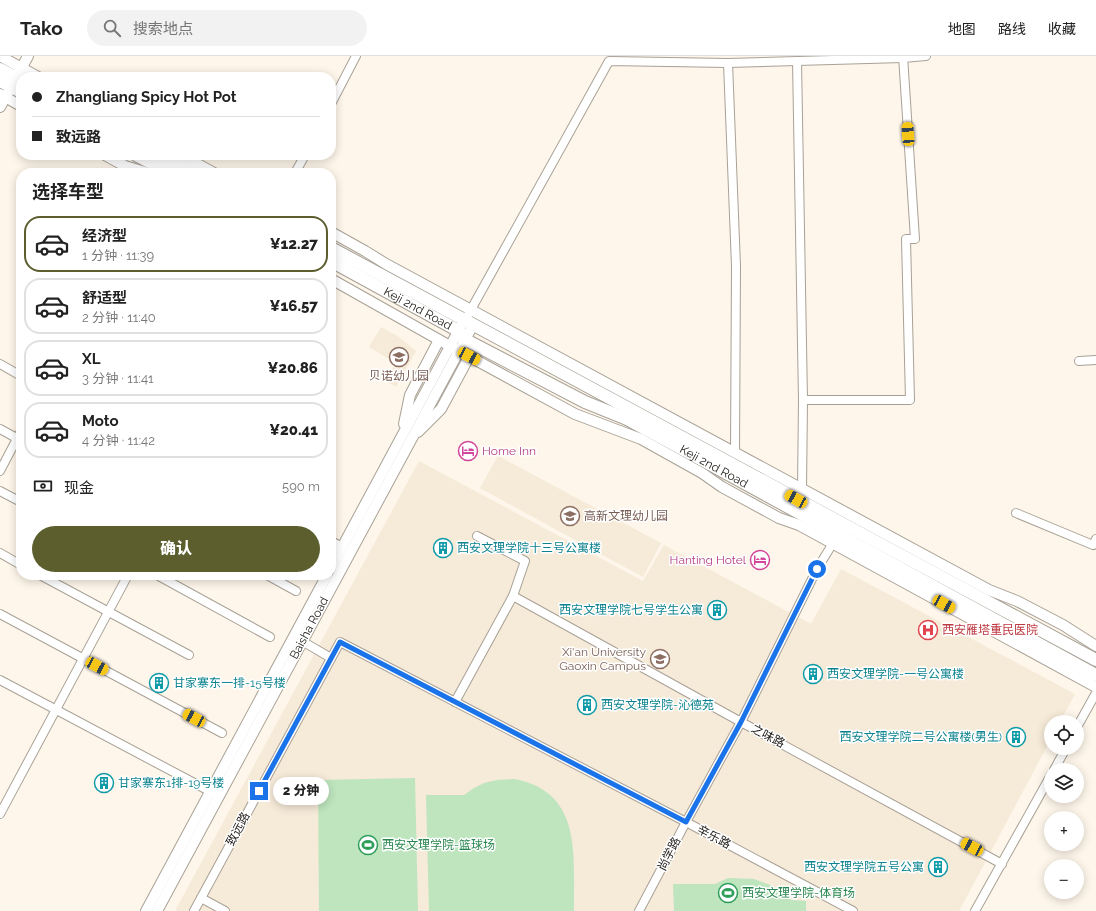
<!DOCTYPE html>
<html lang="zh">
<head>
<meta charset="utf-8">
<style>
	:root { --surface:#fff; --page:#f2f2f2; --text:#222; --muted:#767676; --line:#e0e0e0; --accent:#5c5f2d }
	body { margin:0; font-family:Raleway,"Noto Sans SC",sans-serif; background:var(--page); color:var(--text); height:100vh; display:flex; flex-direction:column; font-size:15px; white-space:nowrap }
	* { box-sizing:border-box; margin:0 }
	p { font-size:13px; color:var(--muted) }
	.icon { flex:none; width:22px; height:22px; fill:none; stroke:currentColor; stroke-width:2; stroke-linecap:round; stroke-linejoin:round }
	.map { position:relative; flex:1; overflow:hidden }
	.drawer { position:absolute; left:16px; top:112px; width:320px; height:412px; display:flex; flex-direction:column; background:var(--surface); border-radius:16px; box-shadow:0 2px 10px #0003 }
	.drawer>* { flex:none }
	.top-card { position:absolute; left:16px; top:16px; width:320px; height:88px; border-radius:16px; box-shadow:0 2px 10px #0003; display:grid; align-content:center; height:88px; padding:0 16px; background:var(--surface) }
	.tools { position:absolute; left:1044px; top:659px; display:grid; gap:8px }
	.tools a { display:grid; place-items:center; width:40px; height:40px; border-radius:50%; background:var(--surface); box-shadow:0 2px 10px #0003; font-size:20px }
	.end { position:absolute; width:18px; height:18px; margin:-9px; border:5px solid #1a73e8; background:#fff; box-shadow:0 0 0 2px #fff }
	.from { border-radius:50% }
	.bubble { position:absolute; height:28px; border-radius:14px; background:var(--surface); box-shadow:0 2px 10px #0003; font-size:13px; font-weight:800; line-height:28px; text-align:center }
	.car { position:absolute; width:12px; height:24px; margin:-12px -6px; border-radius:5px; box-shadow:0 0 3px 1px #0007; background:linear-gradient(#f5c518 24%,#345 0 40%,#f5c518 0 76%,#345 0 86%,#f5c518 0) }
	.top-card b { display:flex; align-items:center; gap:14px; height:38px; font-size:15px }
	.top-card b+b { border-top:1px solid var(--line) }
	.top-card i { width:10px; height:10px; background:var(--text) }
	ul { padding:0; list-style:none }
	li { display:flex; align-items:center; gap:12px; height:56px; margin:0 8px 6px; padding:0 8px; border:2px solid var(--line); border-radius:16px }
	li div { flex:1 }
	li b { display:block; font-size:15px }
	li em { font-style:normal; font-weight:800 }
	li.selected { border-color:var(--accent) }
	li>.icon { width:36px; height:36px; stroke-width:1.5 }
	h2 { padding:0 16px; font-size:18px; line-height:48px }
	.pay { display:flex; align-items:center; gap:10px; height:44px; padding:0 16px; font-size:15px }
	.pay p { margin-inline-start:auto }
	.button { display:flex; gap:8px; margin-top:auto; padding:8px 16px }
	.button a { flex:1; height:46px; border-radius:24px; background:var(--accent); color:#fff; font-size:16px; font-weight:800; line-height:46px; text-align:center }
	header { display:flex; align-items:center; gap:24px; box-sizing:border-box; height:56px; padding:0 20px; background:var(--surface); border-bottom:1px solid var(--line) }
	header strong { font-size:19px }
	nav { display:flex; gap:22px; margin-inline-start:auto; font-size:14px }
	.search { width:280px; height:36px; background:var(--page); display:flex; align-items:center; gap:10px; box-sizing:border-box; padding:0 14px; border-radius:22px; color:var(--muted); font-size:15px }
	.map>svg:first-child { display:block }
</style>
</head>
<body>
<header>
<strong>Tako</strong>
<div class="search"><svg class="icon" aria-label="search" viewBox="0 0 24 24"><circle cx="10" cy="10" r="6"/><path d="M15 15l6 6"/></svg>搜索地点</div>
<nav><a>地图</a><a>路线</a><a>收藏</a></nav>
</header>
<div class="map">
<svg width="1096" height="855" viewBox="0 0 1096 855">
	<rect width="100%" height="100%" fill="#fef6ea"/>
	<g fill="#f6ead8">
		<polygon points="381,271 399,281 416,295 396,331 386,325 396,307 369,291"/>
		<polygon points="498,400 661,487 643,521 480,432"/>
		<polygon points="419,405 643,525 664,489 811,568 841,513 1075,638 1060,666 1051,666 1051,683 959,855 175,855"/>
	</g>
	<g fill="#bee5be">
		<polygon points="415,722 418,855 319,855 318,724"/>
		<path d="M 514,723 C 584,736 573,801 574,855 L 429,855 L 426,739 L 464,739 L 474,732 L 484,727 L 497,724 Z"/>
		<polygon points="728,822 754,823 773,830 791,844 806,845 806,855 674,855 673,828 715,828"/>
	</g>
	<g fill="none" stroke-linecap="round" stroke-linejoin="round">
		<defs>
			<g id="minor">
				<polyline points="797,5 803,344 802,433"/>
				<polyline points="728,7 736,210 735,396"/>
				<polyline points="331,48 356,0"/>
				<polyline points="295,117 305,99"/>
				<polyline points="468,259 609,5 728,7 903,2 926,0"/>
				<polyline points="1079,305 1096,304"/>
				<polyline points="0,308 21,320"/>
				<polyline points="803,344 910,344 906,183 915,183 903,0"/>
				<polyline points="0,373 20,384"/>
				<polyline points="0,415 21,375"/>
				<polyline points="0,435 21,446"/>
				<polyline points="1016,457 1093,489 1096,483"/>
				<polyline points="331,485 342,491"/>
				<polyline points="0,497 21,509"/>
				<polyline points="40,519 189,599"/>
				<polyline points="157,519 270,581"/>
				<polyline points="267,519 296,535"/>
				<polyline points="513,540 741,666 1002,808"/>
				<polyline points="0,558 222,677"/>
				<polyline points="302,585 331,602"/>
				<polyline points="0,624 215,738"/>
				<polyline points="455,646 513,540 525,505 477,480"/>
				<polyline points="1077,671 1096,637"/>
				<polyline points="1054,714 1066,692"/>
				<polyline points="0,758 128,519"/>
				<polyline points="201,842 225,855"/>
				<polyline points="194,855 340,586 686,766 853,855"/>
				<polyline points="639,855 686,766 741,666 817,513 833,487"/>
				<polyline points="975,855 1051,719"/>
			</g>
			<g id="tertiary">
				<polyline points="0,0 38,21"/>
				<polyline points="0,38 21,50"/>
				<polyline points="0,51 28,0"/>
				<polyline points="105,99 125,110 148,117"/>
				<polyline points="181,99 214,117"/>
				<polyline points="331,176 365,195 386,208 989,534 1017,545 1063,569 1096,590"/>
				<polyline points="331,223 450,290 575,358 641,383 702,417 722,431 779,462 799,469 1096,631"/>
				<polyline points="404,368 410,339 439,284"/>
				<polyline points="418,376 441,353 469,301"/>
				<polyline points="331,512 461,270"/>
				<polyline points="146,855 327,519"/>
				<polyline points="157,855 473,269"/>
			</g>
			<g id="secondary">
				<polyline points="0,13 21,24"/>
				<polyline points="0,25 21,36"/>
				<polyline points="136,99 170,117"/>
				<polyline points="159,99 192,117"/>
				<polyline points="331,192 1096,604"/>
				<path id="s1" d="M 331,205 L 459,275 L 464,283 L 585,346 L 627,363 L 1096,619"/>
			</g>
		</defs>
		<use href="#minor" stroke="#a8a196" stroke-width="10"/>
		<use href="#tertiary" stroke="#a8a196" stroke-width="12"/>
		<use href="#secondary" stroke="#a8a196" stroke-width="14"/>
		<use href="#minor" stroke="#fff" stroke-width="8"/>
		<use href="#tertiary" stroke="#fff" stroke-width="10"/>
		<use href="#secondary" stroke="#fff" stroke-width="12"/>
	</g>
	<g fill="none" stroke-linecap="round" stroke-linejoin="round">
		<polyline stroke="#1a73e8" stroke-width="5" points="259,735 340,586 686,766 741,666 817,513"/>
	</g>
	<defs>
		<symbol id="school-ring" viewBox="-11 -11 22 22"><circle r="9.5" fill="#fff" stroke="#8d6e63" stroke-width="1.5"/><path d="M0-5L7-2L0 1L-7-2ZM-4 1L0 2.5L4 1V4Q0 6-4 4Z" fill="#8d6e63"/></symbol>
		<symbol id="hotel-ring" viewBox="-11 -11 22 22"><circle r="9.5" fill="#fff" stroke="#d1479c" stroke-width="1.5"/><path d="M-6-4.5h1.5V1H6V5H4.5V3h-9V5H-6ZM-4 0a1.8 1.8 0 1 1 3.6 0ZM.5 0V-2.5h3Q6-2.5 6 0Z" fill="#d1479c"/></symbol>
		<symbol id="building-ring" viewBox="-11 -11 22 22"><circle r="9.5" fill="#fff" stroke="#0f9aa8" stroke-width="1.5"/><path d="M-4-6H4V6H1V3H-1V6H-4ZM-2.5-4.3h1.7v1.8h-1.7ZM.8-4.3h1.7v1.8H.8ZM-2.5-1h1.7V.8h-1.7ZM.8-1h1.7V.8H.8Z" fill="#0f9aa8"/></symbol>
		<symbol id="hospital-ring" viewBox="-11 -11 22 22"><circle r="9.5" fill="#fff" stroke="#e0444e" stroke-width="1.5"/><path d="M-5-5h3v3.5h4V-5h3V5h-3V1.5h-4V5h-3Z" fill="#e0444e"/></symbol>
		<symbol id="university-ring" viewBox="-11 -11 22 22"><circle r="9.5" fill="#fff" stroke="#8d6e63" stroke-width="1.5"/><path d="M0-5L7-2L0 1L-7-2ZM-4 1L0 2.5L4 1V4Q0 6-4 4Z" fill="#8d6e63"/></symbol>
		<symbol id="stadium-ring" viewBox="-11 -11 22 22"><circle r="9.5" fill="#fff" stroke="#2e9e5b" stroke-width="1.5"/><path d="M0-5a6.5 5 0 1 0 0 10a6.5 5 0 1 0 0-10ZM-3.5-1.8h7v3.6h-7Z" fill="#2e9e5b"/></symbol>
	</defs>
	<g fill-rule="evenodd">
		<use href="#school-ring" x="388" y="290" width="22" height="22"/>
		<use href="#hotel-ring" x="457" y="384" width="22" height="22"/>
		<use href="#school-ring" x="559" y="449" width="22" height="22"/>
		<use href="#building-ring" x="432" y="481" width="22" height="22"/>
		<use href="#hotel-ring" x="749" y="493" width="22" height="22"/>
		<use href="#building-ring" x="706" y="543" width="22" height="22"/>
		<use href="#hospital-ring" x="917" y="563" width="22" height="22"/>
		<use href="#university-ring" x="649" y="592" width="22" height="22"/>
		<use href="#building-ring" x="802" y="607" width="22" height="22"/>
		<use href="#building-ring" x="148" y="616" width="22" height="22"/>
		<use href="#building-ring" x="576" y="638" width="22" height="22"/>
		<use href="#building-ring" x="1005" y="670" width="22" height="22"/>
		<use href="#building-ring" x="93" y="716" width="22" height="22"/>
		<use href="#stadium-ring" x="357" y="778" width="22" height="22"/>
		<use href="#building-ring" x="927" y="800" width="22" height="22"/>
		<use href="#stadium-ring" x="717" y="826" width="22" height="22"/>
	</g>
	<g text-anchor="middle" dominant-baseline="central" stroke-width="3" stroke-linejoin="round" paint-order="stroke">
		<g font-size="12" fill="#201d19" stroke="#fff">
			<text stroke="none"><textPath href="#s1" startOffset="99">Keji 2nd Road</textPath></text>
			<text stroke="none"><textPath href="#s1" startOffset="436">Keji 2nd Road</textPath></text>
			<text transform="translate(309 572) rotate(-62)">Baisha Road</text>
			<text transform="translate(768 680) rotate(28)">之味路</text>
			<text transform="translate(238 773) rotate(-62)">致远路</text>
			<text transform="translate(714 781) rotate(28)">辛乐路</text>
			<text transform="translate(669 798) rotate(-63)">尚学路</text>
		</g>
		<g font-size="12" fill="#785e54" stroke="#fff">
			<text x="399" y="320">贝诺幼儿园</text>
			<text x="584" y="460" text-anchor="start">高新文理幼儿园</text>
			<text x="646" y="596" text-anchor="end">Xi'an University<tspan x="646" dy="14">Gaoxin Campus</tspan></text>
		</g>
		<g font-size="12" fill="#b23c85" stroke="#fff" text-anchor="start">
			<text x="482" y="395">Home Inn</text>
			<text x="746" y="504" text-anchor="end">Hanting Hotel</text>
		</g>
		<g font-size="12" fill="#0d838f" stroke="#fff" text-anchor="start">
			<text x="457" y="492">西安文理学院十三号公寓楼</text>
			<text x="703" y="554" text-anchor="end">西安文理学院七号学生公寓</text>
			<text x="827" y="618">西安文理学院-一号公寓楼</text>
			<text x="173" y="627">甘家寨东一排-15号楼</text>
			<text x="601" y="649">西安文理学院-沁德苑</text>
			<text x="1002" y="681" text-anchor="end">西安文理学院二号公寓楼(男生)</text>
			<text x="118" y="727">甘家寨东1排-19号楼</text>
			<text x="924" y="811" text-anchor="end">西安文理学院五号公寓</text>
		</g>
		<g font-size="12" fill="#be3a42" stroke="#fff" text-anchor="start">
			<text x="942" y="574">西安雁塔重民医院</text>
		</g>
		<g font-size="12" fill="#27864d" stroke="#fff" text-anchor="start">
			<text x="382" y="789">西安文理学院-篮球场</text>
			<text x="742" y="837">西安文理学院-体育场</text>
		</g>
	</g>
</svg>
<div class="tools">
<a><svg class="icon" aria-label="locate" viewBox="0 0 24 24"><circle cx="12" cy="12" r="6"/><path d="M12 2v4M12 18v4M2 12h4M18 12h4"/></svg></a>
<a><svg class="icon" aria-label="layers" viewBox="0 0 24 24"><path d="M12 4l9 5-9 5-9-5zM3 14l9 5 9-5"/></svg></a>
<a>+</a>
<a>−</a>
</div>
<i class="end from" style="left:817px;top:513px"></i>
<i class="end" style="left:259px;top:735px"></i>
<div class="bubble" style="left:273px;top:721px;width:56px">2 分钟</div>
<i class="car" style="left:908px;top:78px;rotate:356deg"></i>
<i class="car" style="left:469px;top:300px;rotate:118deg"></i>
<i class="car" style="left:796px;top:443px;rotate:299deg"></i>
<i class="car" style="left:944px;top:548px;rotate:119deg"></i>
<i class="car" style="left:97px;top:610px;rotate:118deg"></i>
<i class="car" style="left:194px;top:662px;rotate:298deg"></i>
<i class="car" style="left:972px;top:791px;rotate:298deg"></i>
<div class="top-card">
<b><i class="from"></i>Zhangliang Spicy Hot Pot</b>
<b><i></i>致远路</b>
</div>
<section class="drawer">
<h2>选择车型</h2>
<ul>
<li class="selected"><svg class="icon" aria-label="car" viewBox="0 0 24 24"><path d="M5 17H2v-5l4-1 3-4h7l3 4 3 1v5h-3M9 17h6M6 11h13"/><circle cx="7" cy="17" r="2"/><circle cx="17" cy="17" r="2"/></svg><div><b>经济型</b><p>1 分钟 · 11:39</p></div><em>¥12.27</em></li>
<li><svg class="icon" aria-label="car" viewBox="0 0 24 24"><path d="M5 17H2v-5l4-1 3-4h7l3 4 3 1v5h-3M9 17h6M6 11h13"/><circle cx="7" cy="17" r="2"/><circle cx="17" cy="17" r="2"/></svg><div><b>舒适型</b><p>2 分钟 · 11:40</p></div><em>¥16.57</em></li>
<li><svg class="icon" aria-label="car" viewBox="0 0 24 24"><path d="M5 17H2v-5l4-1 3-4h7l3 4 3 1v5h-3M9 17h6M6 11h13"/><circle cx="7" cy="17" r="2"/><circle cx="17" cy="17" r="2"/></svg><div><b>XL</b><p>3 分钟 · 11:41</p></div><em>¥20.86</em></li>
<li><svg class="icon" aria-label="car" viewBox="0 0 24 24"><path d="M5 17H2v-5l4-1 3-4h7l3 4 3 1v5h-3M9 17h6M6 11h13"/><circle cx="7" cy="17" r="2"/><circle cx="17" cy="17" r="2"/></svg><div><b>Moto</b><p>4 分钟 · 11:42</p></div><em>¥20.41</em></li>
</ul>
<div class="pay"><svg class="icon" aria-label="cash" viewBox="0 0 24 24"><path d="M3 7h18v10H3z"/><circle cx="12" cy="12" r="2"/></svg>现金<p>590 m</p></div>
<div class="button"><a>确认</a></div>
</section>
</div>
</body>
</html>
